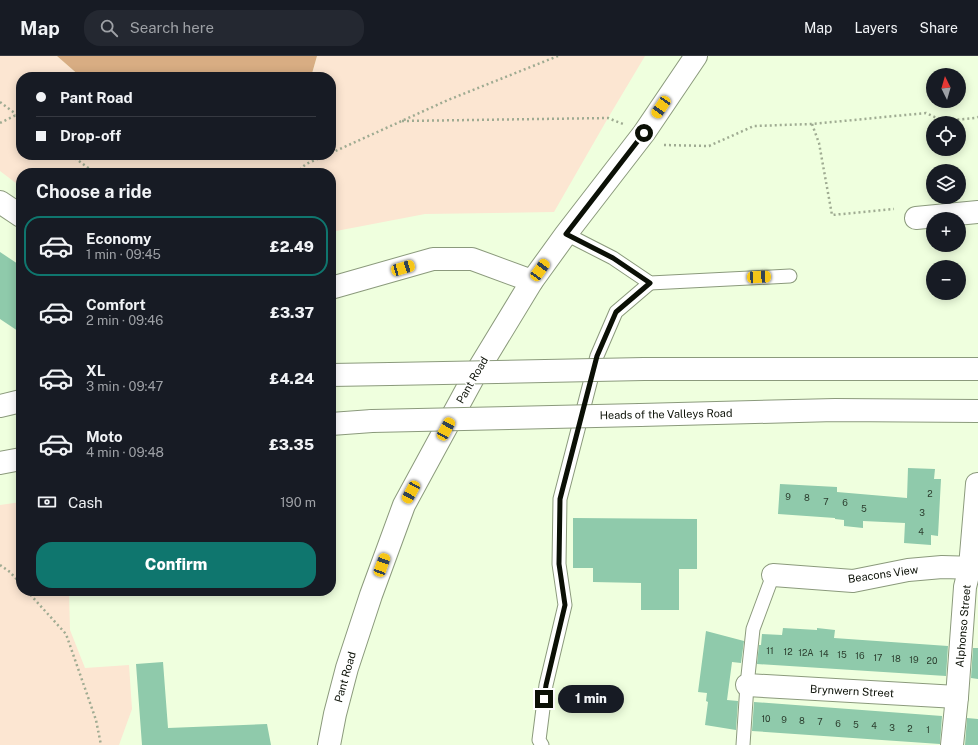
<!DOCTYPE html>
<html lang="en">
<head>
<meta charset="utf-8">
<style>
	:root { --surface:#171b24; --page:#242831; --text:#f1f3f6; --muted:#9ea1a6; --line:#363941; --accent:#0f766e }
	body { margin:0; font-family:"Public Sans",sans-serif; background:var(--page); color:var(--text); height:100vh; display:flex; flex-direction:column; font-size:15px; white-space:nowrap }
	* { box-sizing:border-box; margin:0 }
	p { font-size:13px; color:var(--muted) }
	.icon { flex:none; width:22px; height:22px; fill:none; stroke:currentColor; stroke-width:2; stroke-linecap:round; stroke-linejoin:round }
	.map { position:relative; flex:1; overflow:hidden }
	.drawer { position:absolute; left:16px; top:112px; width:320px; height:428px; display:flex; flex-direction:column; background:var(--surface); border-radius:16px; box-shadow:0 2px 10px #0003 }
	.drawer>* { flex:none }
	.hud { position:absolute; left:16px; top:16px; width:320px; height:88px; border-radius:16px; box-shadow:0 2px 10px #0003; display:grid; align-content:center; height:88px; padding:0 20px; background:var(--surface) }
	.needle { width:26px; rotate:355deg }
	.tools { position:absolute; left:926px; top:12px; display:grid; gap:8px }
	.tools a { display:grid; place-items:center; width:40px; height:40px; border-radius:50%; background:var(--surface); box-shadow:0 2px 10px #0003; font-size:20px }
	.end { position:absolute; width:18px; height:18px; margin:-9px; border:5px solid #0b1006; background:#fff; box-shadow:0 0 0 2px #fff }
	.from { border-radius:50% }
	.bubble { position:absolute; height:28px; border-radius:14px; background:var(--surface); box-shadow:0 2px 10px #0003; font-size:13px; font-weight:800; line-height:28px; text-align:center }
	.car { position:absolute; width:12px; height:24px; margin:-12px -6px; border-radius:5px; box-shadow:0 0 3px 1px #0007; background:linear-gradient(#f5c518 24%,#345 0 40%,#f5c518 0 76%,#345 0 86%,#f5c518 0) }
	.hud b { display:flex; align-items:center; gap:14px; height:38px; font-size:15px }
	.hud b+b { border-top:1px solid var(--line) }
	.hud i { width:10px; height:10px; background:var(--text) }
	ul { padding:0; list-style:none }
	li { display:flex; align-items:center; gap:12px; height:60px; margin:0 8px 6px; padding:0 12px; border:2px solid transparent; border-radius:16px }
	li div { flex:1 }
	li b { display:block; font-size:15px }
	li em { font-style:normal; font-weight:800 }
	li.current { border-color:var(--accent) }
	li>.icon { width:36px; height:36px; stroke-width:1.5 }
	h2 { padding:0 20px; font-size:18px; line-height:48px }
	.pay { display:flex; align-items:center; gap:10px; height:44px; padding:0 20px; font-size:15px }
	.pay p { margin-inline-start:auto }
	.cta { display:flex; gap:8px; margin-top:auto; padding:8px 20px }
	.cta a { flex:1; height:46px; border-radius:16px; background:var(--accent); color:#fff; font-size:16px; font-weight:800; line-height:46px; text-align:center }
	header { display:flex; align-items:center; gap:24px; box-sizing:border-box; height:56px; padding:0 20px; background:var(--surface); border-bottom:1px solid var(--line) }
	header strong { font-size:19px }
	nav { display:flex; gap:22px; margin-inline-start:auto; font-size:14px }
	.search { width:280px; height:36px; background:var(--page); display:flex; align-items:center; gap:10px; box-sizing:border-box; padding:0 14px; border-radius:16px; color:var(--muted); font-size:15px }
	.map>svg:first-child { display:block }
</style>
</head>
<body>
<header>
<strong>Map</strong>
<div class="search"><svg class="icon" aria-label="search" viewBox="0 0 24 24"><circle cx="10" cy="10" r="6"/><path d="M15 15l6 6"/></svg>Search here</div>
<nav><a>Map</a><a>Layers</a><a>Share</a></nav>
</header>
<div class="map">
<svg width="978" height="689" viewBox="0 0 978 689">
	<rect width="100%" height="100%" fill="#efffde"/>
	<g fill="#fce6d2">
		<polygon points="0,0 57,0 81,21 21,21 21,99 331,99 331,21 311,21 317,0 645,0 608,62 554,156 425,158 331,176 331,117 21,117 21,131 0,115"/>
		<polygon points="21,446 21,535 69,535 70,574 85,612 129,609 132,653 119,689 0,689 0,449"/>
	</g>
	<polygon fill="#d8ad83" points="57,0 317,0 311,21 145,21 144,16 115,21 81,21"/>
	<g fill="#8fcaab">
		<polygon points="0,196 21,210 21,277 0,263"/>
		<polygon points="908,412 935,413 934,423 941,423 938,480 931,479 931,489 904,487 905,467 863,465 863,472 844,470 844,464 835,463 835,462 778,458 780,428 837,431 837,436 907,442"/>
		<polygon points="573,462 697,463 697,513 679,513 679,554 641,554 641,527 593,526 593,512 573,512"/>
		<polygon points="783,572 817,574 817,572 835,574 834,582 948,590 946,620 757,608 759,589 761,589 762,578 782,579"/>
		<polygon points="706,575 744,585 741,607 732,606 727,644 738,645 736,674 705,669 708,646 706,645 707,637 698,636"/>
		<polygon points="973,592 978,592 978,623 971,622"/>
		<polygon points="163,606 168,672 267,668 271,689 142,689 136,608"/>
		<polygon points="754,646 942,660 940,688 752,675"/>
		<polygon points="967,662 978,663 978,689 965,689"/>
	</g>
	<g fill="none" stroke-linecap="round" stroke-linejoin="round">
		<defs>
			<g id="lane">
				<polyline points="566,178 613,202 650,227 790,220"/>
				<polyline points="542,689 539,684 546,629 565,549 559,508 560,443 597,300 616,256 650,227"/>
				<polyline points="743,689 747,629 753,573 773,519"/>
			</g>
			<g id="street">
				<polyline points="0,146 21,160"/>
				<polyline points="916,162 978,156"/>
				<polyline points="331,232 433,203 472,203 532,225"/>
				<polyline points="773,519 853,525 908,514 942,511 978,512"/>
				<polyline points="747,629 957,641"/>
				<polyline points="952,689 957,641 965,531 970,511 977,428"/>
			</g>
			<polyline id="secondary" points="329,689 335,658 347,612 371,539 404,449 473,322 532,225 566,178 644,77 696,0"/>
			<g id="highway">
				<polyline points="644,313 978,313"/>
				<polyline points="331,319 390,318"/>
				<polyline points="0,350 21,345"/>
				<polyline points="640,359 835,354 978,355"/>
				<polyline points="331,368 372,365"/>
				<polyline points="0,407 21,403"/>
			</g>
		</defs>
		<use href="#lane" stroke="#8b9a7c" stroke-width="15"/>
		<use href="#street" stroke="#8b9a7c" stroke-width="24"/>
		<use href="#secondary" stroke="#8b9a7c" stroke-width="24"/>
		<use href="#highway" stroke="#8b9a7c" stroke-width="24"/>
		<g stroke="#9fab92" stroke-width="2.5" stroke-dasharray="2 3" stroke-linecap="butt">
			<polyline points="0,46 21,62"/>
			<polyline points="402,65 608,62 623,68"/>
			<polyline points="0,67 16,59"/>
			<polyline points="812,68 819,87 832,159 894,153"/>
			<polyline points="664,89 709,90 754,70 812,68 926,57 943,65 975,62 978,61"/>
			<polyline points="331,97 448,44 558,0"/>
			<polyline points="71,99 95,117"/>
			<polyline points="296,117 306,108 326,99"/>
			<polyline points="0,509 10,516 21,528"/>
			<polyline points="27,535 66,578 96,664 101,689"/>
		</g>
		<use href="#lane" stroke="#fff" stroke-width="13"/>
		<use href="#street" stroke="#fff" stroke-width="22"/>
		<use href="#secondary" stroke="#fff" stroke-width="22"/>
		<use href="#highway" stroke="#fff" stroke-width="22"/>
		<defs>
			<g id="highway-bridge">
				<polyline points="390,318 644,313"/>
				<polyline points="372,365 640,359"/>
			</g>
		</defs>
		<use href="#highway-bridge" stroke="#8b9a7c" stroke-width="24" stroke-linecap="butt"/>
		<use href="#highway-bridge" stroke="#fff" stroke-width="22"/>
	</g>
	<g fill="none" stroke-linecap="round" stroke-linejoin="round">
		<polyline stroke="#0b1006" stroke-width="5" points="544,643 546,629 565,549 559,508 560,443 597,300 616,256 650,227 613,202 566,178 644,77"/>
	</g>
	<g text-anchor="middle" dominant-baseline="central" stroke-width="3" stroke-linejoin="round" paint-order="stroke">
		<g font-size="9" fill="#2c3e2f">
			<text x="930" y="437">2</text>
			<text x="788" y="440">9</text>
			<text x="807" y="441">8</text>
			<text x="826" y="445">7</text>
			<text x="845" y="446">6</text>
			<text x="864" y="452">5</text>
			<text x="922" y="456">3</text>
			<text x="921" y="475">4</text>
			<text x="770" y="594">11</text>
			<text x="788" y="595">12</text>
			<text x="806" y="596">12A</text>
			<text x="824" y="597">14</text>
			<text x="842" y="598">15</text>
			<text x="860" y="599">16</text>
			<text x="878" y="601">17</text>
			<text x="896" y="602">18</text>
			<text x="914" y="603">19</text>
			<text x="932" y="604">20</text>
			<text x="766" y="662">10</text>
			<text x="784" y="663">9</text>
			<text x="802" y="664">8</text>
			<text x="820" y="665">7</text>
			<text x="838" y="667">6</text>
			<text x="856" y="668">5</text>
			<text x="874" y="669">4</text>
			<text x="892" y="671">3</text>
			<text x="910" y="672">2</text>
			<text x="928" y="673">1</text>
		</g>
		<g font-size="11" fill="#0b1006" stroke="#fff">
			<text transform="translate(472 324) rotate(-60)">Pant Road</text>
			<text transform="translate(666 358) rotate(-1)">Heads of the Valleys Road</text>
			<text transform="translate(883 518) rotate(-8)">Beacons View</text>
			<text transform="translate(963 570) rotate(-85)">Alphonso Street</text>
			<text transform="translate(345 621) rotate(-74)">Pant Road</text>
			<text transform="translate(852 635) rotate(3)">Brynwern Street</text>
		</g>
	</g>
</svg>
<div class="tools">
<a><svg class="needle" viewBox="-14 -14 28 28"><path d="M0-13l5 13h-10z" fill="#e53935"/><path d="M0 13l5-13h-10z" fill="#9ea1a6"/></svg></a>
<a><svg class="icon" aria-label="locate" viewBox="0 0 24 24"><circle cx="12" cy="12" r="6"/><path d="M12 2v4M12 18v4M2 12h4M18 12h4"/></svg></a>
<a><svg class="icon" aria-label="layers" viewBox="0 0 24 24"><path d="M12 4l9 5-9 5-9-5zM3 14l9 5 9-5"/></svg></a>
<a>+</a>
<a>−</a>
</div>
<i class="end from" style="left:644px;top:77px"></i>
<i class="end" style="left:544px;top:643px"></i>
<div class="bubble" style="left:558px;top:629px;width:66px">1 min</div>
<i class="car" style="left:661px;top:51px;rotate:214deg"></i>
<i class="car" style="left:403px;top:212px;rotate:74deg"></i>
<i class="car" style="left:540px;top:214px;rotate:36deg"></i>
<i class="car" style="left:759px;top:221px;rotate:87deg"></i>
<i class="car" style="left:446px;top:373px;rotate:28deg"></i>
<i class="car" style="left:411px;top:436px;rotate:209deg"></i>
<i class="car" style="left:382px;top:509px;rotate:20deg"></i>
<div class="hud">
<b><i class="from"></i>Pant Road</b>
<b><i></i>Drop-off</b>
</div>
<section class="drawer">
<h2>Choose a ride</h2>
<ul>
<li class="current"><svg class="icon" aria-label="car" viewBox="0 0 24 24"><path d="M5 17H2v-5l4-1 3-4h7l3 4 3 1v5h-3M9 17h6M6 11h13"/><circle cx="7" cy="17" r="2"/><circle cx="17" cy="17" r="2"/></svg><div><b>Economy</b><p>1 min · 09:45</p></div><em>£2.49</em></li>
<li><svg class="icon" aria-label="car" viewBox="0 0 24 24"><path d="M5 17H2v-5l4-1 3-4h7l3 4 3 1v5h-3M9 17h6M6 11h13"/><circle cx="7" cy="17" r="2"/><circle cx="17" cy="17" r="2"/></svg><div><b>Comfort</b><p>2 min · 09:46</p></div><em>£3.37</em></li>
<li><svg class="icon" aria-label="car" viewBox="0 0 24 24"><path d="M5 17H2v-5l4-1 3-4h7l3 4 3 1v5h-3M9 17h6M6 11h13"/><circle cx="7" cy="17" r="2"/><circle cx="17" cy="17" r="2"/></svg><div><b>XL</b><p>3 min · 09:47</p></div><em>£4.24</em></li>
<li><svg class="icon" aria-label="car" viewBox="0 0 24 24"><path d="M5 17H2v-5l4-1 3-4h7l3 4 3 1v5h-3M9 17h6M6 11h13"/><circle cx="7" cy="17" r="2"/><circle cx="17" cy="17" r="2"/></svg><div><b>Moto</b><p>4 min · 09:48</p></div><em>£3.35</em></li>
</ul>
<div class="pay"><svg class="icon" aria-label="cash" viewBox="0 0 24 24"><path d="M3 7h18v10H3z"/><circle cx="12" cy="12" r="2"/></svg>Cash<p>190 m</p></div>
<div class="cta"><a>Confirm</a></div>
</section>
</div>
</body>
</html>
